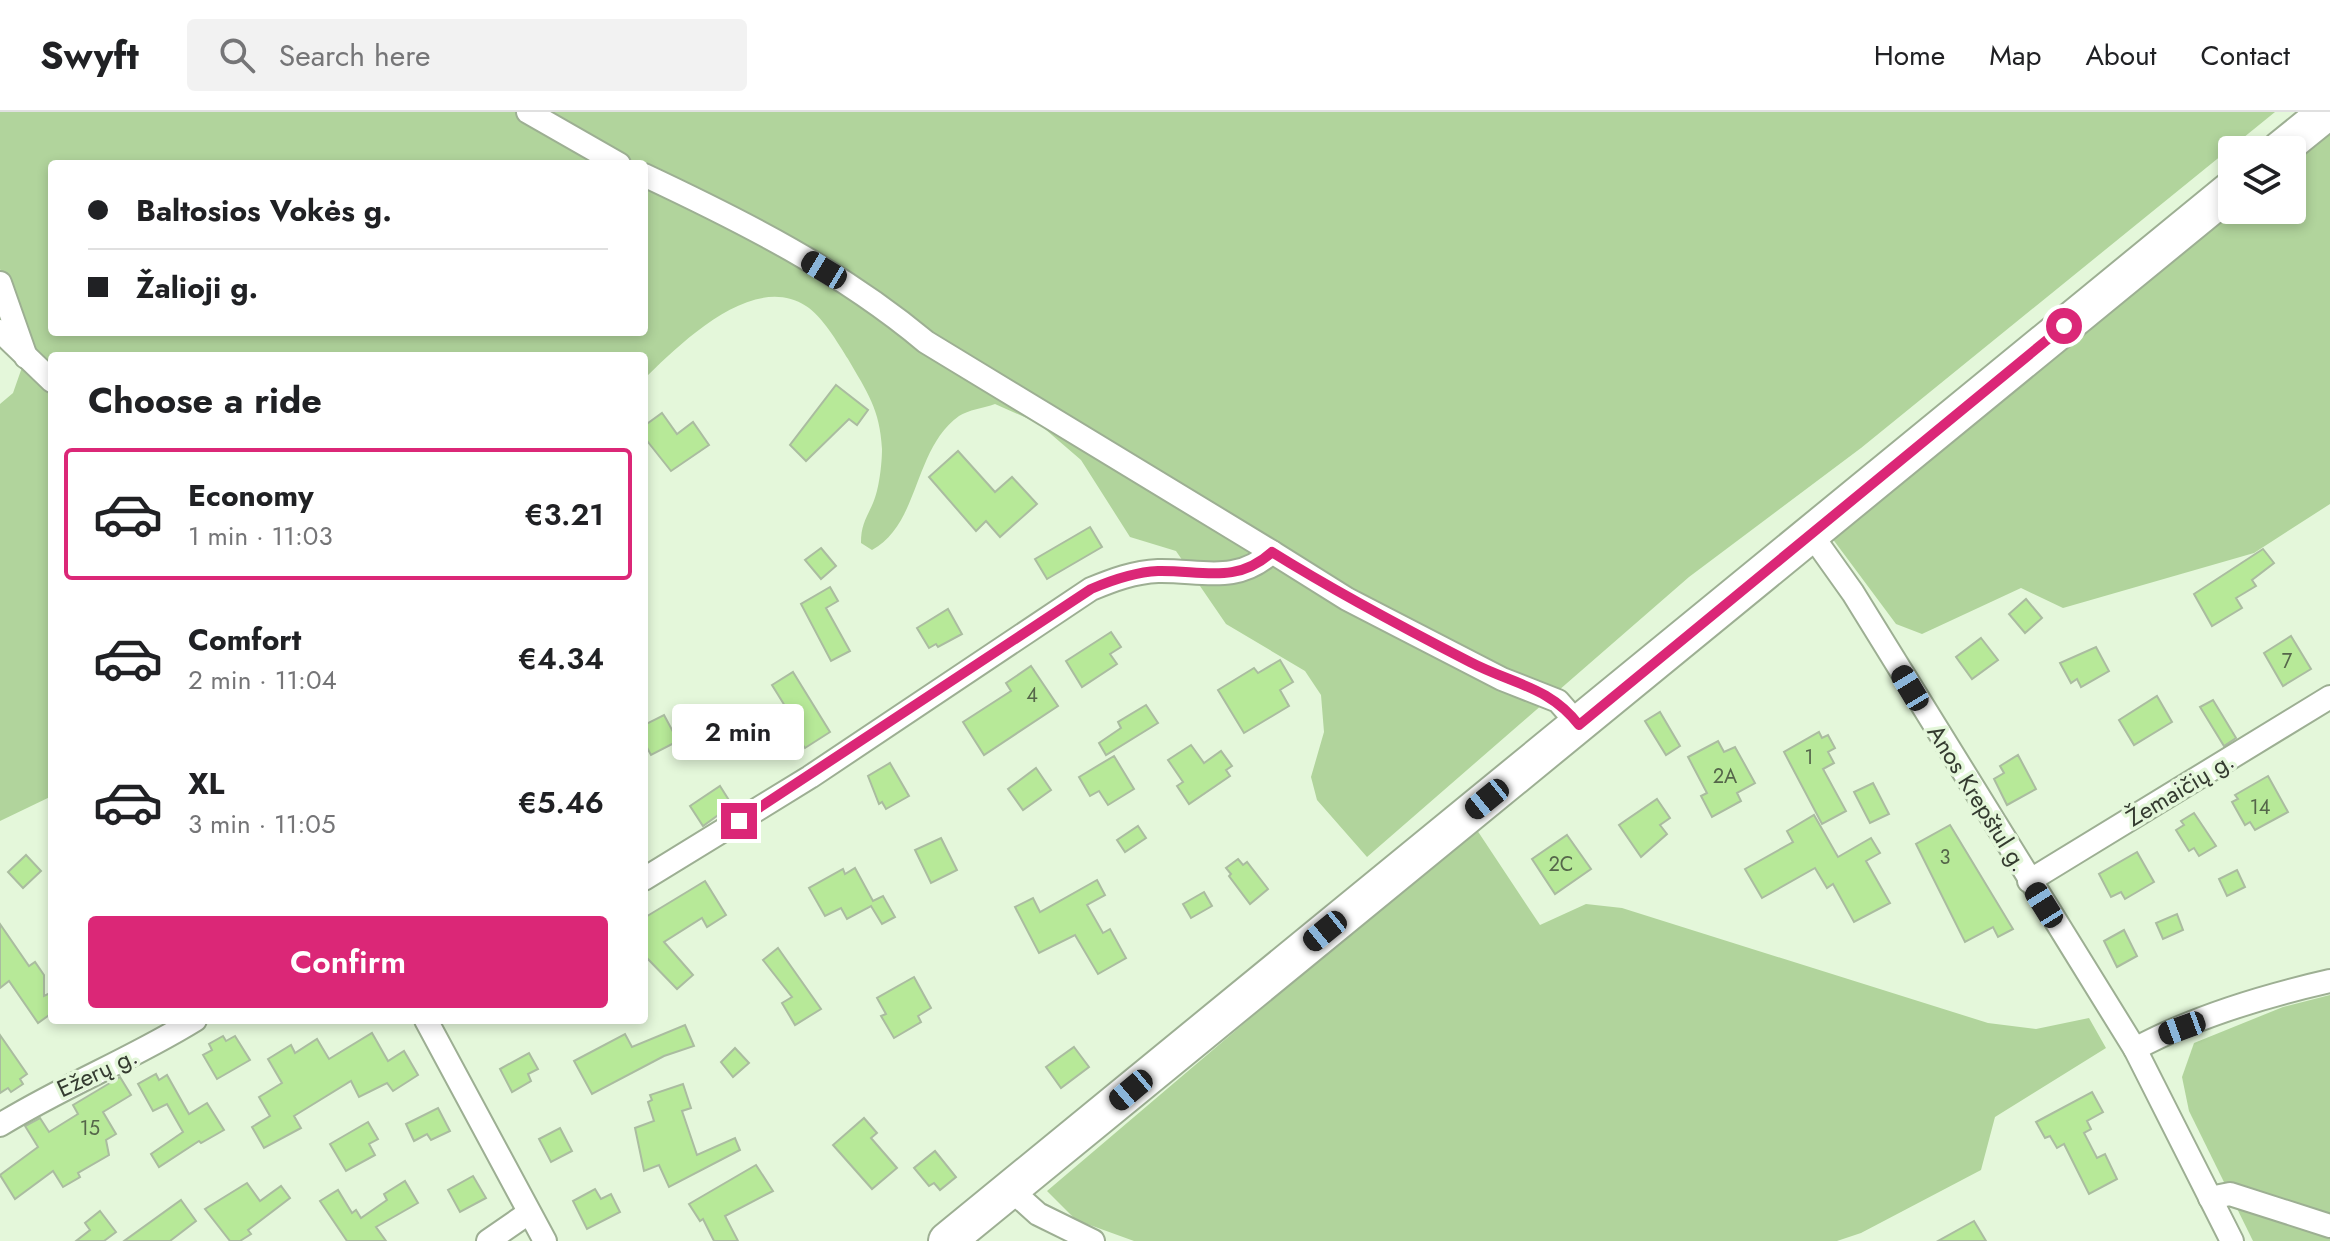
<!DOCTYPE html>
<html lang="en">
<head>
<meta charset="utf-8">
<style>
	:root { --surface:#fff; --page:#f2f2f2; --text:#202124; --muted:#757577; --line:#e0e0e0; --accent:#db2777 }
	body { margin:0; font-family:Jost,sans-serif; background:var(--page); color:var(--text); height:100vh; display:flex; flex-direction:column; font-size:30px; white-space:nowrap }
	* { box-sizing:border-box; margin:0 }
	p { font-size:26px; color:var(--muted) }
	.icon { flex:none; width:44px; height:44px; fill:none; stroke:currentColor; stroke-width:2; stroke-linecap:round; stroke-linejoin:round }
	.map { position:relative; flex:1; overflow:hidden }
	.details { position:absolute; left:48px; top:240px; width:600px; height:672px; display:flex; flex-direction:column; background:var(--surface); border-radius:8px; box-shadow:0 4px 12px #0003 }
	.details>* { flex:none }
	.banner { position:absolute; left:48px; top:48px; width:600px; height:176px; border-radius:8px; box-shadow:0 4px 12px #0003; display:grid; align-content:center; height:176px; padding:0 40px; background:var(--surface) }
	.buttons { position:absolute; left:2218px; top:24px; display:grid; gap:16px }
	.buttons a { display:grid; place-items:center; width:88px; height:88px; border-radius:8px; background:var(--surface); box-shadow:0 4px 12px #0003; font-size:40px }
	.end { position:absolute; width:36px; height:36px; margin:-18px; border:10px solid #db2777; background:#fff; box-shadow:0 0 0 4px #fff }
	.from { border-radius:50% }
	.bubble { position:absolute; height:56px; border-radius:8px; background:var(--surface); box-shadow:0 4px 12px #0003; font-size:26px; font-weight:600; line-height:56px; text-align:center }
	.car { position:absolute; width:24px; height:48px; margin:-24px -12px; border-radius:10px; box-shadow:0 0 6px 2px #0007; background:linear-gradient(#222 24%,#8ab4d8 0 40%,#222 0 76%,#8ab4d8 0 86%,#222 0) }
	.banner b { display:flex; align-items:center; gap:28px; height:76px; font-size:30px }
	.banner b+b { border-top:2px solid var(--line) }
	.banner i { width:20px; height:20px; background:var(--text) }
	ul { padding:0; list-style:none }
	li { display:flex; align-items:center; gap:24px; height:132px; margin:0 16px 12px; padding:0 24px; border:4px solid transparent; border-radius:8px }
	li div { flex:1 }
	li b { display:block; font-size:30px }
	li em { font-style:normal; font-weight:600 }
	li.on { border-color:var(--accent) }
	li>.icon { width:72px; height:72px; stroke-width:1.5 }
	h2 { padding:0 40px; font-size:36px; line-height:96px }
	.primary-button { display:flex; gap:16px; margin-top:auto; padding:16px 40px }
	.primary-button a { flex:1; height:92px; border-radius:8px; background:var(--accent); color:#fff; font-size:32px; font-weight:600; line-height:92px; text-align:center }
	header { display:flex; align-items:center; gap:48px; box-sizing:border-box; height:112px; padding:0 40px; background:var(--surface); border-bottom:2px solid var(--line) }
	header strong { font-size:38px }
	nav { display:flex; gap:44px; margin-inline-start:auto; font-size:28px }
	.search { width:560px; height:72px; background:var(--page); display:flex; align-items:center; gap:20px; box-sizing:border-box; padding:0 28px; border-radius:8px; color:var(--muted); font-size:30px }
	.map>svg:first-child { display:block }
</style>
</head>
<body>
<header>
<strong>Swyft</strong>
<div class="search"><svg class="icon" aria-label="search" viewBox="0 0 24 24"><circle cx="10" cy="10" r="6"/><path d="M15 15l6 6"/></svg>Search here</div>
<nav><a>Home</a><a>Map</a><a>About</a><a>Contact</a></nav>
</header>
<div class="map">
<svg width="2330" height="1129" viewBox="0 0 2330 1129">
	<rect width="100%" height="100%" fill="#e4f7da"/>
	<g fill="#b1d49c" fill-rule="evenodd">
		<path d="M 0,0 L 2275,0 L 1861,336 L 1689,465 L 1367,745 L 1317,688 L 1311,665 L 1324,620 L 1321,583 L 1305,559 L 1226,512 L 1176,439 L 1130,425 L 1081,348 L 1038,311 L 995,292 C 984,296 968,298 959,304 C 913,337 920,412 872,438 L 861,431 C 861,413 866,407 873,391 C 879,378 882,352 882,337 C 880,297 867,280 848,247 C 838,231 822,204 806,194 C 752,159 679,233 644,267 L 644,244 L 52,244 L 52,684 L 0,709 L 0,292 L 13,281 L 26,244 L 25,225 L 0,157 ZM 52,52 L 644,52 L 644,220 L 52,220 Z"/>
		<polygon points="2330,22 2330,392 2254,441 2063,496 2021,476 1922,522 1896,512 1829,422 2234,98 2292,98 2292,52"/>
		<polygon points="1475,715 1540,813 1586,792 1622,796 1988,911 2036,917 2089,906 2106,936 1995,1005 1981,1058 1861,1121 1837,1129 1134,1129 1076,1108 1047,1079"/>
		<polygon points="2330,883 2330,1129 2253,1129 2189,999 2182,965 2194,931 2283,895"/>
	</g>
	<g fill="#b7e998" stroke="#aabca0" stroke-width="2">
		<polygon points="836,273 868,298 857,313 849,307 806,349 790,333"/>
		<polygon points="662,301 677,322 693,310 709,333 671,359 644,325 644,314"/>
		<polygon points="958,339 995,380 1012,365 1037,392 1000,425 986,409 976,419 929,365"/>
		<polygon points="1090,415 1102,435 1047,467 1035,447"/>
		<polygon points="821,436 836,454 821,467 805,448"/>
		<polygon points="2263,437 2274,451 2252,468 2256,474 2236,486 2242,496 2212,514 2194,482"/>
		<polygon points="830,475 838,489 826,496 850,539 831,549 801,492"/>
		<polygon points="2026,487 2042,506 2025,521 2009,502"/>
		<polygon points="948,497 962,522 938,535 936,532 929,536 917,516"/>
		<polygon points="1111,520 1121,535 1110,542 1117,552 1082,575 1066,549"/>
		<polygon points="2291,524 2311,557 2283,574 2264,541"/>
		<polygon points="1981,526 1998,548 1972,567 1956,545"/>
		<polygon points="2096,535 2109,559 2081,575 2077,567 2071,571 2060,551"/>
		<polygon points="1280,548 1293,570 1280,578 1289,594 1244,621 1218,578 1254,556 1258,561"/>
		<polygon points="1031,554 1058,594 984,643 963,610 1011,579 1006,571"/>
		<polygon points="793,560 830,620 805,636 784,605 790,602 772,573"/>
		<polygon points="2157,584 2172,610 2134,633 2119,608"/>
		<polygon points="2213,588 2236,626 2224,634 2200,595"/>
		<polygon points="1146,593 1158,611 1106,643 1099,631 1121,616 1118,610"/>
		<polygon points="1660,600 1680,634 1666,643 1645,609"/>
		<polygon points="664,603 678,629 651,643 644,630 644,613"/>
		<polygon points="1819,620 1822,626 1828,623 1835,636 1828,640 1834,651 1823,657 1846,699 1822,712 1784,640"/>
		<polygon points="1718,629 1724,640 1735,635 1755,671 1737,681 1741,689 1712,705 1701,684 1707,681 1688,645"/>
		<polygon points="1191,633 1204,651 1221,639 1232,654 1226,658 1230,664 1189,692 1177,674 1183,670 1168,648"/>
		<polygon points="2018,643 2036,677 2007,693 1994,667 2004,661 2000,654"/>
		<polygon points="1114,644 1134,677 1108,693 1099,679 1090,684 1079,665"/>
		<polygon points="890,651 909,684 886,697 882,690 879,692 868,664"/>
		<polygon points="1036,656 1051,678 1023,698 1008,677"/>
		<polygon points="2268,664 2288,700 2255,718 2250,710 2245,713 2232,690 2238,687 2235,683"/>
		<polygon points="1873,671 1889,702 1870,711 1854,680"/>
		<polygon points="720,674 732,693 703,714 690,694"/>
		<polygon points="1657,687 1670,706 1660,713 1667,722 1641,745 1619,713"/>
		<polygon points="2194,701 2216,734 2199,744 2194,736 2189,739 2176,718 2184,713 2181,709"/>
		<polygon points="1814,703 1838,745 1871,726 1880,741 1866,749 1890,791 1854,810 1833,772 1827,776 1815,756 1762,786 1745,757 1793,730 1787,719"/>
		<polygon points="1950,713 2013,817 1998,825 1993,815 1965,830 1916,732"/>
		<polygon points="1138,714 1146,726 1125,740 1117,728"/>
		<polygon points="1567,723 1591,757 1555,782 1532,747"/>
		<polygon points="941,726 957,758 931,771 915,738"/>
		<polygon points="2137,740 2154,770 2125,787 2121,780 2111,785 2099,762"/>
		<polygon points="26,743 41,759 23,776 8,760"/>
		<polygon points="1238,747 1243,753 1247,750 1268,777 1250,792 1229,764 1231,762 1226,756"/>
		<polygon points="855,756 873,789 883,784 895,805 882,812 871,794 847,807 841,796 825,804 809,776 843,757 845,762"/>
		<polygon points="2237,758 2245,775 2227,784 2219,767"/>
		<polygon points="1097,768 1105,783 1087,793 1103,821 1110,817 1126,846 1098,862 1075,823 1039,841 1015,795 1033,786 1040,800"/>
		<polygon points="705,769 726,803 707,815 702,806 664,830 693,863 677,877 644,843 644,806"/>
		<polygon points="1204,780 1212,794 1191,806 1183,792"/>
		<polygon points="2177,802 2183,818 2163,827 2156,811"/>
		<polygon points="0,812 29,854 35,850 44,863 44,884 52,880 52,901 38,911 9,869 0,876"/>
		<polygon points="2124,818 2137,844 2117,855 2104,829"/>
		<polygon points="778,836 821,897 795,913 782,891 792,885 763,848"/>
		<polygon points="914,865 931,896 918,904 921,910 894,926 881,904 886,902 877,886"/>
		<polygon points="685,913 694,934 664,944 592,982 574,949 625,922 632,935"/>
		<polygon points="372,921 388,949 404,939 418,963 393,979 387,971 359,985 351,969 294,1004 301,1016 264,1036 252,1015 270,1004 259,985 282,971 268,947 291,933 295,941 317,927 329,947"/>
		<polygon points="0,923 27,962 20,967 23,972 11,980 8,976 0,981"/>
		<polygon points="223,924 226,929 235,924 250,948 217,967 203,943 212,938 209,932"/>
		<polygon points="1074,935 1089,955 1061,976 1046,955"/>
		<polygon points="735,936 749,951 733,965 721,950"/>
		<polygon points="529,941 538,957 528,962 531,969 512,980 500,957"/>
		<polygon points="156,962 159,968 167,963 189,1002 207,991 224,1018 201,1031 199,1029 159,1055 151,1042 183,1020 167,992 153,999 138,972"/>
		<polygon points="120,965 131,983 103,1000 116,1022 106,1028 109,1043 78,1061 80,1065 63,1075 53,1059 15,1087 0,1063 38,1035 25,1014 40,1006 49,1020 78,1002 73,993"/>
		<polygon points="683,972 691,996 682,999 697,1043 735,1026 740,1038 669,1075 659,1053 644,1059 635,1016 654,1009 648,990 652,988 650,983"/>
		<polygon points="2092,980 2103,1000 2087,1009 2091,1017 2084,1021 2097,1046 2105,1042 2117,1067 2089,1082 2064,1032 2057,1036 2050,1024 2045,1026 2036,1010"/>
		<polygon points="438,996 450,1019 431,1028 427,1022 414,1029 406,1012"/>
		<polygon points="864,1006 877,1021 871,1026 897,1056 872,1077 833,1033"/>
		<polygon points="368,1010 378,1027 369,1032 375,1043 346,1059 330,1032"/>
		<polygon points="560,1016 572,1039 551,1050 539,1027"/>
		<polygon points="935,1039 956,1065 940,1078 934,1071 929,1074 914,1056"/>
		<polygon points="756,1053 773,1079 725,1104 738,1129 714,1129 703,1107 700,1109 689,1092"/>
		<polygon points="473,1064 486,1086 460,1100 448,1078"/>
		<polygon points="405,1069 418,1091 376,1115 386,1129 347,1129 320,1089 338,1078 352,1101 356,1098 361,1106 387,1088 384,1082"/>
		<polygon points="247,1071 260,1089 281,1074 290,1086 248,1118 251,1122 240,1129 230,1129 205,1097"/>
		<polygon points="595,1077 601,1087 611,1082 620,1100 587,1117 573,1089"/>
		<polygon points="181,1088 196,1109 170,1129 124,1129"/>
		<polygon points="100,1099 116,1120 104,1129 76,1129 90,1118 85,1111"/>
		<polygon points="1974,1109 1986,1129 1938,1129"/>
	</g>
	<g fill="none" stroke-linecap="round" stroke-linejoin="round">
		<defs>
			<g id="minor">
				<polyline points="528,0 619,52"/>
				<path d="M 644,63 C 744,110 841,159 926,230 L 1272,440"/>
				<polyline points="0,171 26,245"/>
				<polyline points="0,219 52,269"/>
				<polyline points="1811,422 1853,481 2135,937 2232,1129"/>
				<path d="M 644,767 L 810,665 L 1091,477 C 1113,468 1134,460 1158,459 C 1201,458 1236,473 1272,440 L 1347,487 L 1502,567 L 1558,589 L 1579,613"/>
				<polyline points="2029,769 2330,585"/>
				<polyline points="426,908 545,1129"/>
				<path d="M 2135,937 C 2194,905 2264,884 2330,869"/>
				<path d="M 0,1013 C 63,974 132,947 195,908"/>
				<polyline points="1010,1077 1038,1102 1093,1129"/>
				<polyline points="2210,1086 2230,1082 2330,1114"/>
				<polyline points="488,1129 527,1102"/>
			</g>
			<g id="primary">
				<polyline points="2280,38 2327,0"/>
				<polyline points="947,1129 2232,77"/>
			</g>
		</defs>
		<use href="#minor" stroke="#9daf93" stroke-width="26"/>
		<use href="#primary" stroke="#9daf93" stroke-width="40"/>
		<use href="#minor" stroke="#fff" stroke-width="22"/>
		<use href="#primary" stroke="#fff" stroke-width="36"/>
	</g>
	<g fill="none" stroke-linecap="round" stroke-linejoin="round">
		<path stroke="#db2777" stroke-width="10" d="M 739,709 L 1091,477 C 1112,468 1134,460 1158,459 C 1201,458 1236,473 1272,440 C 1336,480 1402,515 1470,550 C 1512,572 1549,574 1579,613 L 2064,214"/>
	</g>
	<g text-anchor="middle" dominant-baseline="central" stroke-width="7" stroke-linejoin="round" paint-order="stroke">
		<g font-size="20" fill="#55664a">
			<text x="2287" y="549">7</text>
			<text x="1032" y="583">4</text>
			<text x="1809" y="645">1</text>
			<text x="1725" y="664">2A</text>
			<text x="2260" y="695">14</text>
			<text x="1945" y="745">3</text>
			<text x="1561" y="752">2C</text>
			<text x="90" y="1016">15</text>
		</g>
		<g font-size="24" fill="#343b30" stroke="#e4f7da">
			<text transform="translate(2180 677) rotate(-31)">Žemaičių g.</text>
			<text transform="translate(1978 686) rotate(58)">Anos Krepštul g.</text>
			<text transform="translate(97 960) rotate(-25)">Ežerų g.</text>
		</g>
	</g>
</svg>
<div class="buttons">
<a><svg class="icon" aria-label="layers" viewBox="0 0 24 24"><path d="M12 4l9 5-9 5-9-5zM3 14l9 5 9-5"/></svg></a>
</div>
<i class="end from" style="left:2064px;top:214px"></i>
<i class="end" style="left:739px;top:709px"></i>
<div class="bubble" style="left:672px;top:592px;width:132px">2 min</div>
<i class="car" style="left:824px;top:158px;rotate:301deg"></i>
<i class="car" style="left:1910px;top:576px;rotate:329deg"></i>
<i class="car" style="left:1487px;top:687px;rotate:231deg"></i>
<i class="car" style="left:2044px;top:793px;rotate:328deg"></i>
<i class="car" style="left:1325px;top:819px;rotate:231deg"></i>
<i class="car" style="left:2182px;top:916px;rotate:250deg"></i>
<i class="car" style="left:1131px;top:978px;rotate:230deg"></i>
<div class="banner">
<b><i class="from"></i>Baltosios Vokės g.</b>
<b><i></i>Žalioji g.</b>
</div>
<section class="details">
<h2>Choose a ride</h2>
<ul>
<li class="on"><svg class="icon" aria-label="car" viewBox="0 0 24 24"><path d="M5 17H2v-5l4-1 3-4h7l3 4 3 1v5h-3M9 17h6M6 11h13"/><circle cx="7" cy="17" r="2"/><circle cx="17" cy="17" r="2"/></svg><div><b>Economy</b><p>1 min · 11:03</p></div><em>€3.21</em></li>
<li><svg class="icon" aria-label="car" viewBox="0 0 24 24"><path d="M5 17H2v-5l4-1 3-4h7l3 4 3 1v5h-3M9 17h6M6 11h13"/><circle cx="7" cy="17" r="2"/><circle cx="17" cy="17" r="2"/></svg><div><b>Comfort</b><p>2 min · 11:04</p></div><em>€4.34</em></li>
<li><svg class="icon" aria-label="car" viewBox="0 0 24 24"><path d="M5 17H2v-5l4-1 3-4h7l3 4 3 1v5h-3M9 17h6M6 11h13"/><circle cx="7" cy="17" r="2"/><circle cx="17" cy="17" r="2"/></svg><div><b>XL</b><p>3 min · 11:05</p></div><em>€5.46</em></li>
</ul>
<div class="primary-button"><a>Confirm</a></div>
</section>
</div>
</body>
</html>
